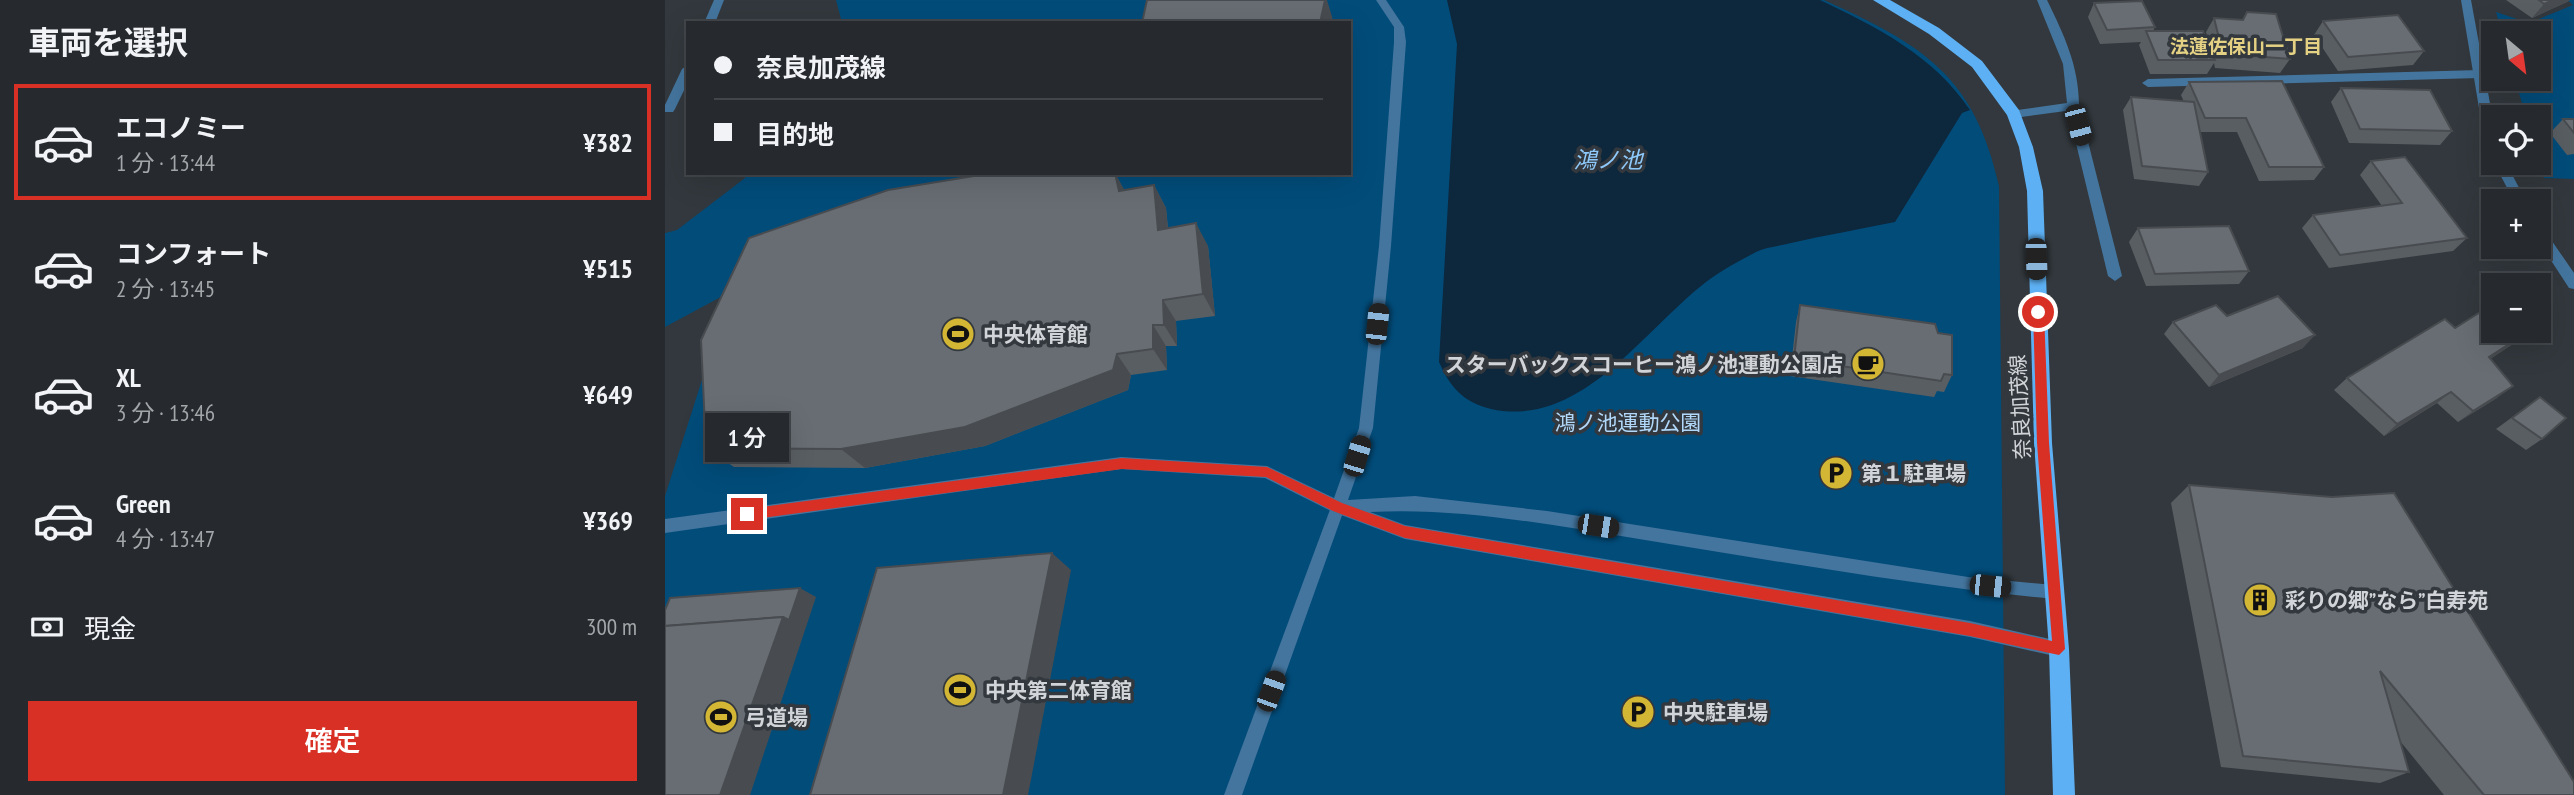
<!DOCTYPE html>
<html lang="ja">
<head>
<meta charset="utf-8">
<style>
	:root { --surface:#262a2e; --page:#2e3236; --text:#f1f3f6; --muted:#a4a7aa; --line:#42464a; --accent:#d93025 }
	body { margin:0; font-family:"PT Sans Narrow","Noto Sans JP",sans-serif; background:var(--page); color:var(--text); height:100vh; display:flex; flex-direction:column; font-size:26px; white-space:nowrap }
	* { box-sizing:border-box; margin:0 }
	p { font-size:23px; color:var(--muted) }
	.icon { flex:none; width:38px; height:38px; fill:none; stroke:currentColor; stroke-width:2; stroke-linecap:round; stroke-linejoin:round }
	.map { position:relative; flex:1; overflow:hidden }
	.drawer { display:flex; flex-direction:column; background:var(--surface); width:665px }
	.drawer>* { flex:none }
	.top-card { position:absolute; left:21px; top:21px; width:665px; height:154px; border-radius:0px; box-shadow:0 7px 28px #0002,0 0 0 2px var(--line); display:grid; align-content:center; height:154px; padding:0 28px; background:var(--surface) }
	.needle { width:46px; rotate:151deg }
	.tools { position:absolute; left:1816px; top:21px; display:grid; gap:14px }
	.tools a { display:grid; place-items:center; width:70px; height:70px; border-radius:0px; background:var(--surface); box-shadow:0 7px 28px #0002,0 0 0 2px var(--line); font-size:35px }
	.end { position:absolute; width:32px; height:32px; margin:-16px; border:9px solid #d93025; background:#fff; box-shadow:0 0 0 4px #fff }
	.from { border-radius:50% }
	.bubble { position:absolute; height:49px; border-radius:0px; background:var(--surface); box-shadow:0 7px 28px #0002,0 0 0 2px var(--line); font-size:23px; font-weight:600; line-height:49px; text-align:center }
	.car { position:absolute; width:21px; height:42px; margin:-21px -10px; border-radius:9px; box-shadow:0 0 5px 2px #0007; background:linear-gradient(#222 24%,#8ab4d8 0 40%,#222 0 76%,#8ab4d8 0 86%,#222 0) }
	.top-card b { display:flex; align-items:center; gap:24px; height:66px; font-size:26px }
	.top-card b+b { border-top:2px solid var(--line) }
	.top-card i { width:18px; height:18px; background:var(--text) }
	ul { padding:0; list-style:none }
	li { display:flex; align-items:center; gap:21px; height:116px; margin:0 14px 10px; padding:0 14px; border:4px solid transparent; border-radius:0px }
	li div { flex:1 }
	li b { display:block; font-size:26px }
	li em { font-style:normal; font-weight:600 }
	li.selected { border-color:var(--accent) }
	li>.icon { width:63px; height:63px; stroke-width:1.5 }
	h2 { padding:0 28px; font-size:32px; line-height:84px }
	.pay { display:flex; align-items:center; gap:18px; height:77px; padding:0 28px; font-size:26px }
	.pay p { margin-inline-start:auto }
	.cta { display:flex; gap:14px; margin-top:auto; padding:14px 28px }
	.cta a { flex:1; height:80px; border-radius:0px; background:var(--accent); color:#fff; font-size:28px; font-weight:600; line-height:80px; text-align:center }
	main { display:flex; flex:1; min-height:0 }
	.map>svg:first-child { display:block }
</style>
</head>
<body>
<main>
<section class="drawer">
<h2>車両を選択</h2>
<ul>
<li class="selected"><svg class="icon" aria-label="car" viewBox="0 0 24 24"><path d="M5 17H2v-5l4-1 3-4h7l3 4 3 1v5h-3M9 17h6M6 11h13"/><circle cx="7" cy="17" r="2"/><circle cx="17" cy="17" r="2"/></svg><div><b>エコノミー</b><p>1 分 · 13:44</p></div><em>¥382</em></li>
<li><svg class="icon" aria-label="car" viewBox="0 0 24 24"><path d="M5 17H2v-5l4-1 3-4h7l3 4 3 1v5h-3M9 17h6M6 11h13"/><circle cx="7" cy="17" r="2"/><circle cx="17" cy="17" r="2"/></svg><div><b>コンフォート</b><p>2 分 · 13:45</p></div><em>¥515</em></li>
<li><svg class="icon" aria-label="car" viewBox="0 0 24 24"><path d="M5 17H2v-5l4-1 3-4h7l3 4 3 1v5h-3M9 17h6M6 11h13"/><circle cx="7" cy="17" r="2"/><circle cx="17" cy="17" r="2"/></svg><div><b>XL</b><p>3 分 · 13:46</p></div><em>¥649</em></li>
<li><svg class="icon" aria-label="car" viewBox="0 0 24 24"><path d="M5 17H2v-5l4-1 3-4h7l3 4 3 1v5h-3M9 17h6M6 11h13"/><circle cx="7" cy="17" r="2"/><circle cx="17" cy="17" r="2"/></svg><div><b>Green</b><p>4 分 · 13:47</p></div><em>¥369</em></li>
</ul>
<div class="pay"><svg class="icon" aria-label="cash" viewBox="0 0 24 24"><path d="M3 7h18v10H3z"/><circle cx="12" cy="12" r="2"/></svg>現金<p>300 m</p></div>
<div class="cta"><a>確定</a></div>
</section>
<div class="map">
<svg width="1909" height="795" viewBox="0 0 1909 795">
	<rect width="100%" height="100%" fill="#32383d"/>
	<g fill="#024c7a">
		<path d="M 171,0 L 1159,0 C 1257,45 1309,74 1334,186 L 1340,795 L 0,795 L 0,496 L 65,292 L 0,327 L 0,233 L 12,230 L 80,178 L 80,173 L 684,173 L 684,23 L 177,23 Z"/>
		<polygon points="1902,0 1909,0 1909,179 1879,178 1874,161 1874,117 1861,117 1850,79 1874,79 1874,33 1837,33 1831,12 1864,23 1908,5"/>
	</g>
	<path fill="#0d273c" d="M 782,0 L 1155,0 C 1213,28 1268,55 1305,110 L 1297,113 L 1230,222 C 1196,229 1161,235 1126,243 C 1115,246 1101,247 1091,252 C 1076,260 1059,269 1045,279 C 981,326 918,429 826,409 C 798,402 785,387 774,362 L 792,44 Z"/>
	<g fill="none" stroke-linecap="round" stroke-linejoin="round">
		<g fill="#44759e" fill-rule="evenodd">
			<polygon points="1408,102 1414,106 1457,276 1450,281 1443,276 1402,106"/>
			<polygon points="673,500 678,502 680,507 577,795 559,795 666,507 668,502"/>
		</g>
		<g fill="#44759e" fill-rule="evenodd">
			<polygon points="49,0 59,0 50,23 39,23"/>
			<path d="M 711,0 L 721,0 L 739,27 L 741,42 L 726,246 L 708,428 L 683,500 L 750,496 L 882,511 L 1303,577 L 1389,585 L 1395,587 L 1397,592 L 1395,597 L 1389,599 C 1250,586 1112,561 974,539 C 886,525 795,507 705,512 L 740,525 L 1305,621 L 1394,641 L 1400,643 L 1402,649 L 1400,655 L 1394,657 L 1305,637 L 740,539 L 668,512 L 600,478 L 456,469 L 0,533 L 0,519 L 456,457 L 602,466 L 669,498 L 694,428 L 714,246 L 729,42 L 729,27 Z"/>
			<path d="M 1372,0 L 1382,0 C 1399,35 1414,66 1414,106 L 1408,110 L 1349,118 L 1343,114 L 1345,111 L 1402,103 L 1398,64 Z"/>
			<polygon points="23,65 23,82 10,109 8,112 0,112 0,105 17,69"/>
			<polygon points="1815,70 1821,74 1815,78 1483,87 1477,83 1483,79"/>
		</g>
		<g fill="#44759e" fill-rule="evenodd">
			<polygon points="1796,0 1806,0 1829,125 1829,149 1823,145 1817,126"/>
			<polygon points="1829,163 1841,163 1861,201 1849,201"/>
			<polygon points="1874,226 1878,228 1909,273 1909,289 1904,288 1874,242"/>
		</g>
		<polygon fill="#5db0f3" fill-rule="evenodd" points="1208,0 1225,0 1274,28 1317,61 1354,110 1368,147 1378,191 1387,443 1404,649 1410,795 1388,795 1384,649 1369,443 1362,191 1354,147 1342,115 1307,67 1264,34"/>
	</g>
	<g fill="#595e63">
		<polygon points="1841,0 1905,0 1902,2 1867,18"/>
		<polygon points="1429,3 1490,27 1488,31 1545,48 1541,32 1549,18 1625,59 1615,73 1550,68 1549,63 1542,74 1485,74 1474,45 1476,42 1435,44 1423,17"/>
		<polygon points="1658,21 1759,51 1748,65 1673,71 1649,35"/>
		<polygon points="1524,82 1659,167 1649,180 1594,181 1572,132 1535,132 1543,172 1534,186 1469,179 1458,110 1466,97 1519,102 1516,95"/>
		<polygon points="1676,88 1787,131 1775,145 1684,143 1666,102"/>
		<polygon points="1898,119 1909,119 1909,154 1902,155 1885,133"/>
		<polygon points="1706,161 1802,238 1788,251 1664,268 1637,228 1648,215 1717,206 1695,175"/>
		<polygon points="450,173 459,190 489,185 501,208 503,228 543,246 550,316 511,321 512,346 501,346 502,370 466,375 463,390 320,446 200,468 69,467 41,448"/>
		<polygon points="1473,228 1584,271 1574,284 1481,286 1464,242"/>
		<polygon points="1135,305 1287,375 1279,392 1272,391 1269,397 1125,376 1131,322"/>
		<polygon points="1562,316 1638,348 1544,387 1499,334 1508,322"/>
		<polygon points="1790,328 1848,344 1825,359 1832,398 1793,422 1772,403 1719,436 1669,390 1682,378"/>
		<polygon points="1875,397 1877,439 1861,450 1831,429"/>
		<polygon points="1524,485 1909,795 1779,795 1735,741 1744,772 1715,783 1556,767 1506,503"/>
	</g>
	<g fill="#484c50">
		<polygon points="660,0 662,0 668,20 667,23 655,23"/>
		<polygon points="1888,0 1905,0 1902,2 1867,18 1879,4"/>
		<polygon points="450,173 463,197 454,191"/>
		<polygon points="489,185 501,208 505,253 493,230"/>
		<polygon points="531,223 543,246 550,316 538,294"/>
		<polygon points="498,300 511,321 512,346 499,325"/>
		<polygon points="488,325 501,346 502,370 488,349"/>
		<polygon points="1863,332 1848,344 1809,369 1824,357"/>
		<polygon points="1650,335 1638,348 1544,387 1554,375"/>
		<polygon points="452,354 466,375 463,390 320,446 200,468 176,449"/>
		<polygon points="1848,386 1832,398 1793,422 1808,411"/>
		<polygon points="1786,392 1772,403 1719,436 1732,424"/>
		<polygon points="387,553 406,570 363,795 338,795"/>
		<polygon points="135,588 151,597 85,795 55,795 118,617"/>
	</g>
	<g fill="#676d73" stroke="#484c50" stroke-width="2">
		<polygon points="482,0 660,0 655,23 477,23"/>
		<polygon points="1874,0 1888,0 1879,4"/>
		<polygon points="1477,1 1490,27 1442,30 1429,3"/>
		<polygon points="1582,12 1611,14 1625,59 1558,54 1549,18 1578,20"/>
		<polygon points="1733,15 1759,51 1683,57 1658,21"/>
		<polygon points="1481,31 1538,31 1550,60 1493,60"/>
		<polygon points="1617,81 1659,167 1604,167 1581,118 1540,118 1524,82"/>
		<polygon points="1676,88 1765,90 1787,131 1695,129"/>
		<polygon points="1466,97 1529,102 1543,172 1477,166"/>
		<polygon points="1898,119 1909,119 1909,133"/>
		<polygon points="1740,157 1802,238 1675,255 1648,215 1737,203 1706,161"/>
		<polygon points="327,173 450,173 454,191 489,185 493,230 531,223 538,294 498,300 499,325 488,325 488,349 452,354 448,370 300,427 176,449 41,448 36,340 84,238 223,190"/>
		<polygon points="1564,226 1584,271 1490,274 1473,228"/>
		<polygon points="1613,296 1650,335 1554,375 1508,322 1551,305 1562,316"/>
		<polygon points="1828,304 1829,331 1862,331 1863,332 1824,357 1848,386 1808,411 1786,392 1732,424 1682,378 1780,319 1790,328"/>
		<polygon points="1135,305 1270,324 1273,333 1287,335 1287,375 1279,374 1276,381 1129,359"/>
		<polygon points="1875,397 1901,418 1877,439 1847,418"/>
		<polygon points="1524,485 1667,497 1729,493 1909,782 1909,795 1819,795 1715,671 1744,772 1578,756"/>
		<polygon points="387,553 338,795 145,795 212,568"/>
		<polygon points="135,588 124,620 118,617 0,626 0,610 5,598"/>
		<polygon points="118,617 55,795 0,795 0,626"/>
	</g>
	<polygon fill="#d93025" points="1373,307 1379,312 1384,443 1400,649 1394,655 1305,636 740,538 668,511 601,477 457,469 82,520 76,514 82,509 457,458 602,467 677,503 740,526 1305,623 1387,641 1372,443 1368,312"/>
	<defs>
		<symbol id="stadium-disc" viewBox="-11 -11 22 22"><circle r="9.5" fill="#d4b635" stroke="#32383d"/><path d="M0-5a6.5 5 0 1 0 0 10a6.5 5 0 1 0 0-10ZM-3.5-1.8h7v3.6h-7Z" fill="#111"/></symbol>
		<symbol id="cafe-disc" viewBox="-11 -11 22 22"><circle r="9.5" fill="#d4b635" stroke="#32383d"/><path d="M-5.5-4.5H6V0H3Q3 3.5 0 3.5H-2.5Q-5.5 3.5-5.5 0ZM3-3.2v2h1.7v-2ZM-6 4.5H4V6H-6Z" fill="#111"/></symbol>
		<symbol id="parking-disc" viewBox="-11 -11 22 22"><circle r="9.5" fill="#d4b635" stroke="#32383d"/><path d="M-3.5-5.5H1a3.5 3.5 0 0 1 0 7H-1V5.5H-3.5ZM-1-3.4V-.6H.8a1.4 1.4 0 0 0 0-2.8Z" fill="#111"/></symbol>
		<symbol id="building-disc" viewBox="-11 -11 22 22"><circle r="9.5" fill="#d4b635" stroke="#32383d"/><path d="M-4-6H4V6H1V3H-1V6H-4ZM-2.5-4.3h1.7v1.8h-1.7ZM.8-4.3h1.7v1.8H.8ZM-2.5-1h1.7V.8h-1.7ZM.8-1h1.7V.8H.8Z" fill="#111"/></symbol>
	</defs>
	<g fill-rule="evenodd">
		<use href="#stadium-disc" x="274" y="315" width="38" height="38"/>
		<use href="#cafe-disc" x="1184" y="345" width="38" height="38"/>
		<use href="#parking-disc" x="1152" y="454" width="38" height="38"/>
		<use href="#building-disc" x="1576" y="581" width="38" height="38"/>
		<use href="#stadium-disc" x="276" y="671" width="38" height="38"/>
		<use href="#parking-disc" x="954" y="693" width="38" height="38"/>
		<use href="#stadium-disc" x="37" y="698" width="38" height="38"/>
	</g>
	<g text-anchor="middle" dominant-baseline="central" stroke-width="7" stroke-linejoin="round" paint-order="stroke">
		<g font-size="19" font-weight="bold" fill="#e5d183" stroke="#32383d">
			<text x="1581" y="46">法蓮佐保山一丁目</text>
		</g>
		<g font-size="21" font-weight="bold" fill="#d1d4d8" stroke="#32383d" text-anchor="start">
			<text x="318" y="334">中央体育館</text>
			<text x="1178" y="364" text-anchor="end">スターバックスコーヒー鴻ノ池運動公園店</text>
			<text x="1196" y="473">第１駐車場</text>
			<text x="1620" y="600">彩りの郷”なら”白寿苑</text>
			<text x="320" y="690">中央第二体育館</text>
			<text x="998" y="712">中央駐車場</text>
			<text x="80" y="717">弓道場</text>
		</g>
		<g font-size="21" fill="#d1d4d8" stroke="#32383d">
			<text transform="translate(1355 407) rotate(-93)">奈良加茂線</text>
		</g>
		<g font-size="21" fill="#b1d7f9" stroke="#32383d">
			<text x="963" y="422">鴻ノ池運動公園</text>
		</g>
		<g font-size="23" font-style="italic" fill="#8ec9fb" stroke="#32383d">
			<text x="943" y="159">鴻ノ池</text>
		</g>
	</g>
</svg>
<div class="tools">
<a><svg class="needle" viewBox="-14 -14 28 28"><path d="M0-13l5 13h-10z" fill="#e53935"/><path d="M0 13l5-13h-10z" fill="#a4a7aa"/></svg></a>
<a><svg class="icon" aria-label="locate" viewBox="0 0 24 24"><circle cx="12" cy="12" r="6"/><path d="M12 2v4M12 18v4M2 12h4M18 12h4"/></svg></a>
<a>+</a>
<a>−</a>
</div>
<i class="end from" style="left:1373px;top:312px"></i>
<i class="end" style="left:82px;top:514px"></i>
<div class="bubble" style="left:40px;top:413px;width:84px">1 分</div>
<i class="car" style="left:1413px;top:125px;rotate:165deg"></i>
<i class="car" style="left:1371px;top:259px;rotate:178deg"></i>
<i class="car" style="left:712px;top:324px;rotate:6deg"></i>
<i class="car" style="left:692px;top:456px;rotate:17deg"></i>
<i class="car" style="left:933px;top:526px;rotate:99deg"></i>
<i class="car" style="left:1325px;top:586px;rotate:96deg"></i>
<i class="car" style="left:606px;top:691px;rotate:20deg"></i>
<div class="top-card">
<b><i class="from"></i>奈良加茂線</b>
<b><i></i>目的地</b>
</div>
</div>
</main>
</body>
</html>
